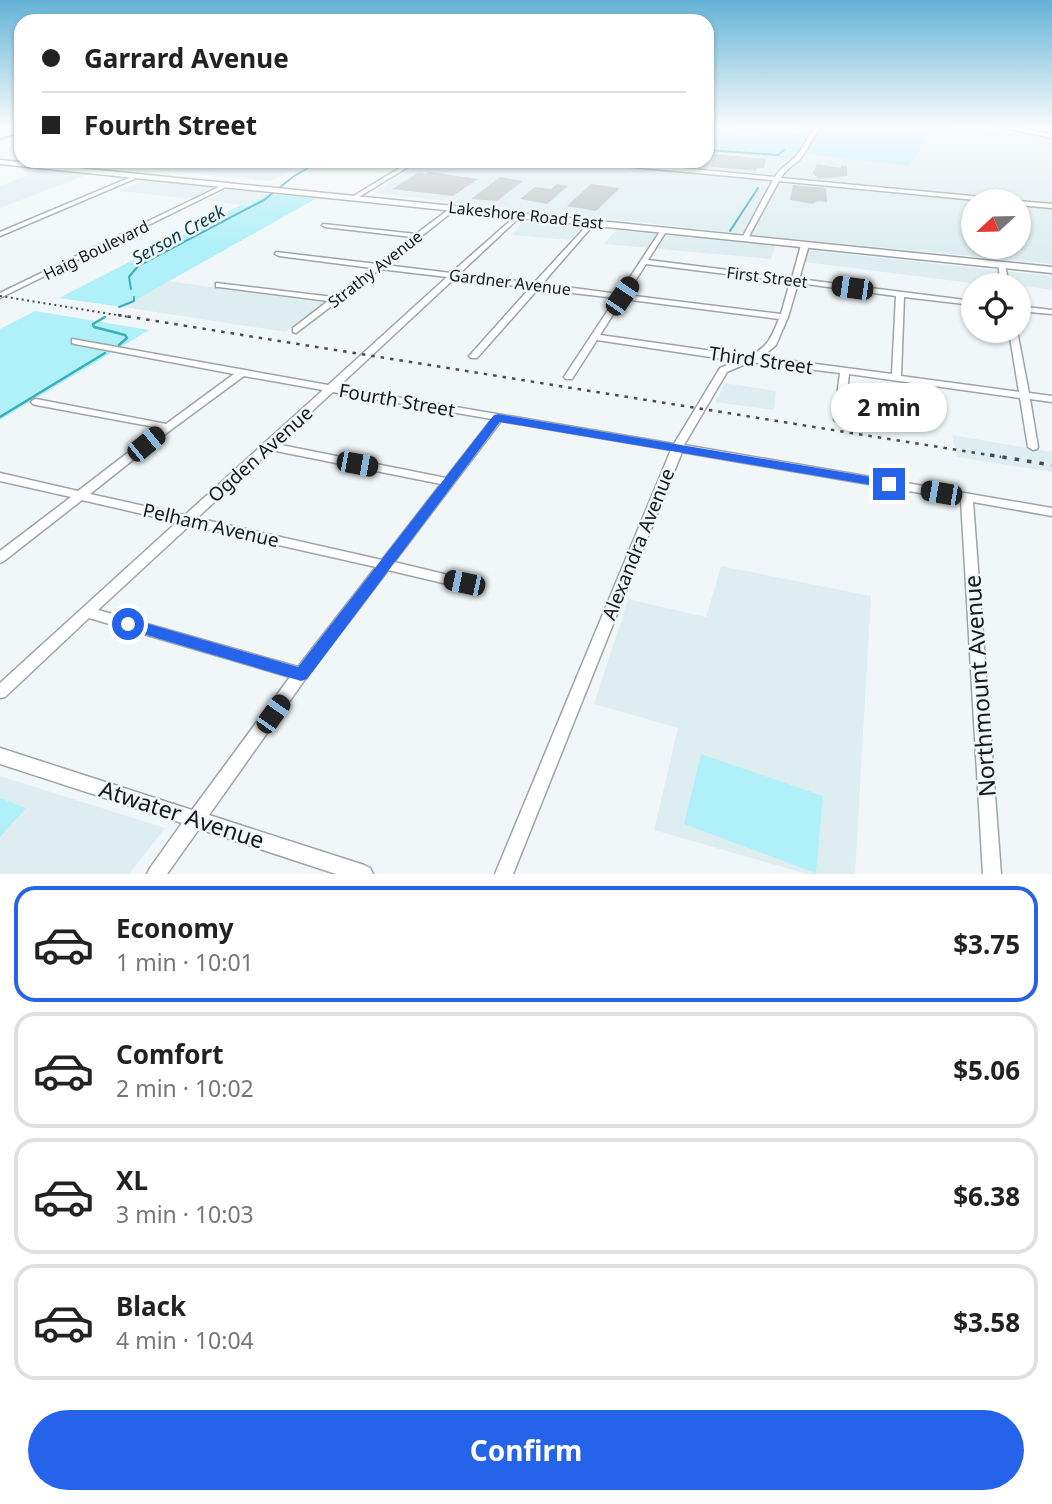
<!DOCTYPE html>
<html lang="en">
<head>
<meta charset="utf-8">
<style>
	:root { --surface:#fff; --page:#f6f6f6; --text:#222; --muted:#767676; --line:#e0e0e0; --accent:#2563eb }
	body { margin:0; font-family:"Noto Sans",sans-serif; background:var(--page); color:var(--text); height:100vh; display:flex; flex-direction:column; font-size:26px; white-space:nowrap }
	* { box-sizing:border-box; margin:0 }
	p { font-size:23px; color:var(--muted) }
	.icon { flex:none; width:38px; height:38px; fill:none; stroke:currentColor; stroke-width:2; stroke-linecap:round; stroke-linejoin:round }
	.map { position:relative; height:874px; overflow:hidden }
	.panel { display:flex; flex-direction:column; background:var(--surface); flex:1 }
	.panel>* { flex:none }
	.banner { position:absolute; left:14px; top:14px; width:700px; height:154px; border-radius:21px; box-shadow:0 2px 5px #0004; display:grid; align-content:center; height:154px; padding:0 28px; background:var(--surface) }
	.needle { width:46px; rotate:248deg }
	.controls { position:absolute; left:961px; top:189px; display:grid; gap:14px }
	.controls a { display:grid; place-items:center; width:70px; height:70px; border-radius:50%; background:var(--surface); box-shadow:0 2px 5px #0004; font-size:35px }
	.end { position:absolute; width:32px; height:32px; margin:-16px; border:9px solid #2563eb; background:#fff; box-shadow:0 0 0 4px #fff }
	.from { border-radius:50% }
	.bubble { position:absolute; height:49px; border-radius:24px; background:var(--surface); box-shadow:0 2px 5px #0004; font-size:23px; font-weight:700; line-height:49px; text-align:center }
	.car { position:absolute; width:21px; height:42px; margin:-21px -10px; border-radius:9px; box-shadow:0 0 5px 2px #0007; background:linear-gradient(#222 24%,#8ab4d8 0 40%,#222 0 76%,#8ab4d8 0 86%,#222 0) }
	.banner b { display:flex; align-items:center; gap:24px; height:66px; font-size:26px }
	.banner b+b { border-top:2px solid var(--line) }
	.banner i { width:18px; height:18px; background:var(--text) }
	ul { padding:12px 0 0; list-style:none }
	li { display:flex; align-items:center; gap:21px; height:116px; margin:0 14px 10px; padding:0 14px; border:4px solid var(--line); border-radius:21px }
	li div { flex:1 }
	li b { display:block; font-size:26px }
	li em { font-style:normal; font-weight:700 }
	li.selected { border-color:var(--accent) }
	li>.icon { width:63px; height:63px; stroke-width:1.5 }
	.primary-button { display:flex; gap:14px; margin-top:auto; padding:14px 28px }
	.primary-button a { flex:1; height:80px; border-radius:42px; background:var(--accent); color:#fff; font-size:28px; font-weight:700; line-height:80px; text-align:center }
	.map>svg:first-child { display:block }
</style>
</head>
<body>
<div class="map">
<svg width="1052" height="874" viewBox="0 0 1052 874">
	<rect width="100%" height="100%" fill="#f1f7f8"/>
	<g fill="#deeef0" fill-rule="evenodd">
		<path d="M 935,125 L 1052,137 L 1052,264 L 764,236 L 374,193 L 422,161 L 707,161 L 707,152 L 790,159 L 795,153 L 908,166 L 927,136 L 933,136 ZM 973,201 L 1018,201 L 1018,247 L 973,247 Z"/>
		<polygon points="66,161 310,161 271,181"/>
		<polygon points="43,169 89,174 0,208 0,186"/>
		<polygon points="147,179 217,188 193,199 120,191"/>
		<polygon points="228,189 268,194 248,206 207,200"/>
		<polygon points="524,220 582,226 570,240 511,235"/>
		<polygon points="616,230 775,246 771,259 604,244"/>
		<polygon points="808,250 1052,276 1052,290 1018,285 987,285 804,262"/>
		<polygon points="168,281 325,303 286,332 123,307"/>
		<polygon points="725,383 776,391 774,410 715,402"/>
		<polygon points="952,435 1052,452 1052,472 957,457"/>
		<polygon points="721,566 871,596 855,874 807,874 654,830 678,728 594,704 628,599 706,617"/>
		<polygon points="0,776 165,828 129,874 0,874"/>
	</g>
	<g fill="#b0f0f9">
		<polygon points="707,125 800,134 806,125 935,125 933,136 927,136 925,145 909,166 796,153 791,159 707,152"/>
		<polygon points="268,194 317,198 123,307 59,298 241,205 248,206"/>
		<polygon points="35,311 149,330 0,420 0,329"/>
		<polygon points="701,754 823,796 816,873 684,824"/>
		<polygon points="0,798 26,808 0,837"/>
	</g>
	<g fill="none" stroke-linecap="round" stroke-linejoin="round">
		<g stroke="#3baebd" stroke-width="2">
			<polyline points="0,139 21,133"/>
			<polyline points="707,150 778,155 784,150"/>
			<polyline points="730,231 758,188"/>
			<polyline points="131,289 129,277 138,266 264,200 294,176 320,161"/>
			<polyline points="119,307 134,301 134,297"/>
		</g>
		<g stroke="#3baebd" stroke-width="2.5">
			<polyline points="105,317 93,324 94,327 125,335 127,338 119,345"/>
			<polyline points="0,417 105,353"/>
		</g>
	</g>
	<g fill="#bec4c5">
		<polygon points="715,154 766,159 764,168 757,168 756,171 711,167"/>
		<polygon points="817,164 840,168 842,165 847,166 847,176 818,179 813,173"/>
		<polygon points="430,172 478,179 453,196 392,189 418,173 425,174"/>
		<polygon points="500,177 523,181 497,201 471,199"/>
		<polygon points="557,184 568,186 547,204 520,199 535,187 551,189"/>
		<polygon points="591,184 620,188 596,211 567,206"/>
		<polygon points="793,185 826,188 827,202 818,201 813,204 790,200"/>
	</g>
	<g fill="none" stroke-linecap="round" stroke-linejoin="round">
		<defs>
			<g id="minor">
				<path d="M 819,125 L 824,125 C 811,137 811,145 801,158 C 795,165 786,168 781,178 L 1003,199 L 1006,201 L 986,201 L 779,181 L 748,238 L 745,240 L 742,238 L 773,180 L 591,163 L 588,161 L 608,161 L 775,177 C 781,167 788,165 795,157 C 805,147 807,134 819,125 Z"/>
				<polygon points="992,125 1002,125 1052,134 1052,138"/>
				<polygon points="411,161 418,161 357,198 352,197"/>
				<polygon points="136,175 141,176 0,236 0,232"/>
				<polygon points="227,183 232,184 0,298 0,293"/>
				<polygon points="1018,201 1052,204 1052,208 1018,205"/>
				<path d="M 452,207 L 457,208 L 385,265 L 451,273 L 519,213 L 522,215 L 521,216 L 459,274 L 534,283 L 591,221 L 593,220 L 596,222 L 595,223 L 542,284 L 619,294 L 661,230 L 664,228 L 667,230 L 648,260 L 792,278 L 801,245 L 805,243 L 809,245 L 799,279 L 973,301 L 973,305 L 904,297 L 901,376 L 1019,392 L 1009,331 L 1017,331 L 1029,393 L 1052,396 L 1052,402 L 1030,399 L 1038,447 L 1037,449 L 1033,450 L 1028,447 L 1020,398 L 849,374 L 844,420 L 839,423 L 834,420 L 840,373 L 750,362 L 727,372 L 684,445 L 1052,508 L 1052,516 L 973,502 L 1001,874 L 983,874 L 961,500 L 682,452 L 513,874 L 495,874 L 671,450 L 501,421 L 394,562 L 469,580 L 471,583 L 469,586 L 464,588 L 388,570 L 306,678 L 209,815 L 364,865 L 370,868 L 373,874 L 336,874 L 199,829 L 167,874 L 147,874 L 150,868 L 182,823 L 0,764 L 0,748 L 192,810 L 290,677 L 89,618 L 5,697 L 0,698 L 0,683 L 177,522 L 82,500 L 4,561 L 0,563 L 0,551 L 71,497 L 0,481 L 0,473 L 78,491 L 160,428 L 36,405 L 33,404 L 31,402 L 33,400 L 36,399 L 166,424 L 234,374 L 75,344 L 72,343 L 72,339 L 328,385 L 447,277 L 380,269 L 296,333 L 293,332 L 293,328 L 328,301 L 219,287 L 216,287 L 216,283 L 333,297 L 372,268 L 279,256 L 275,254 L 276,252 L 377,264 L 412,237 L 325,227 L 322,225 L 323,224 L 416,234 ZM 646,264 L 790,282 L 781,314 L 626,295 ZM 455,278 L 530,288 L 471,354 L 469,356 L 471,358 L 477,358 L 538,289 L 616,298 L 564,377 L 566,379 L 572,379 L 597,340 L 737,361 L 720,368 L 674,444 L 338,387 ZM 798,283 L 896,296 L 892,374 L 762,357 L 776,345 L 788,317 ZM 623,299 L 779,319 C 771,338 768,348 748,356 L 600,335 ZM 244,376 L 323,390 L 185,515 L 90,494 L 172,429 ZM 333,392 L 492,419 L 446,478 L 276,444 ZM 271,450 L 441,484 L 382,560 L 197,518 ZM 190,525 L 376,567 L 298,667 L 98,610 Z"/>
				<polygon points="998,263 1005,265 1009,285 1001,285"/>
				<polygon points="1018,306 1052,310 1052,314 1018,311"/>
			</g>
			<polygon id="major" points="0,160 1052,267 1052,273 0,164"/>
		</defs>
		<use href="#minor" stroke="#9ea4a5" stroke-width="3"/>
		<use href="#major" stroke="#9ea4a5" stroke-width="3"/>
		<use href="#minor" fill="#fff" fill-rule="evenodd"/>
		<use href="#major" fill="#fff" fill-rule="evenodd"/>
		<polyline stroke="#494d4d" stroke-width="2" stroke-dasharray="2 3.5" stroke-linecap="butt" points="0,296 129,317"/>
		<polyline stroke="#494d4d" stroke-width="2.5" stroke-dasharray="3.5 6" stroke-linecap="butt" points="118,315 1001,457"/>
		<polyline stroke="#494d4d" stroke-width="3.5" stroke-dasharray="4.5 8" stroke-linecap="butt" points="990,455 1052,465"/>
	</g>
	<linearGradient id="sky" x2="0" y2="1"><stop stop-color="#63b2d7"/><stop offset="0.51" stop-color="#f9fbfc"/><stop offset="1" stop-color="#f9fbfc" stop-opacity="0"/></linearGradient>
	<rect width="1052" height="247" fill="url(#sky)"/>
	<polygon fill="#2563eb" points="498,414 889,480 895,484 889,488 500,422 307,679 301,681 123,628 121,624 123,620 128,618 298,667 494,415"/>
	<g text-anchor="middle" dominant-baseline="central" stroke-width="5" stroke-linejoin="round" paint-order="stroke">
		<g font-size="16" fill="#161919" stroke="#f1f7f8">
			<text transform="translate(526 215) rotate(6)">Lakeshore Road East</text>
			<text transform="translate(96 250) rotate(-26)">Haig Boulevard</text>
			<text transform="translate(375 269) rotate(-38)">Strathy Avenue</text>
			<text transform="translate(767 277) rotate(7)">First Street</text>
			<text transform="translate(510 282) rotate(7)">Gardner Avenue</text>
		</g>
		<g font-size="18" font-style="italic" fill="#093e44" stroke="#f1f7f8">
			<text transform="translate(178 234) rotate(-29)">Serson Creek</text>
		</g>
		<g font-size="19" fill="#161919" stroke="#f1f7f8">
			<text transform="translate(761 360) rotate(8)">Third Street</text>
			<text transform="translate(397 400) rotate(10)">Fourth Street</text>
			<text transform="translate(260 454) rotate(-42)">Ogden Avenue</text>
			<text transform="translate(211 525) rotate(13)">Pelham Avenue</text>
			<text transform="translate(638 544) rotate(-68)">Alexandra Avenue</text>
		</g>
		<g font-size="23" fill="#161919" stroke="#f1f7f8">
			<text transform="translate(979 686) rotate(-94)">Northmount Avenue</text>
			<text transform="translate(182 814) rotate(18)">Atwater Avenue</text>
		</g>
	</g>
</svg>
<div class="controls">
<a><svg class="needle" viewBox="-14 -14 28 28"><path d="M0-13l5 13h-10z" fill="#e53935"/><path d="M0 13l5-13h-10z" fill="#767676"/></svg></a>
<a><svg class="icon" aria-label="locate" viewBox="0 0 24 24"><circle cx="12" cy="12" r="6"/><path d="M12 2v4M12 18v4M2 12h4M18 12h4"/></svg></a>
</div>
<i class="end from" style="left:128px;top:624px"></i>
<i class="end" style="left:889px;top:484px"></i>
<div class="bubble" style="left:831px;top:383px;width:116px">2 min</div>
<i class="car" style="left:852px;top:288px;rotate:278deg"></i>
<i class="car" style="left:622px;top:296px;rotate:34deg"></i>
<i class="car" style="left:146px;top:444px;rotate:51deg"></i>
<i class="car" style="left:357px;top:464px;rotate:101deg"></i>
<i class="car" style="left:941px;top:493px;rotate:280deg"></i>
<i class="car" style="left:464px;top:583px;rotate:282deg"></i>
<i class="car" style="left:273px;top:714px;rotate:35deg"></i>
<div class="banner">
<b><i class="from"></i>Garrard Avenue</b>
<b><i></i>Fourth Street</b>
</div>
</div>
<section class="panel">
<ul>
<li class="selected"><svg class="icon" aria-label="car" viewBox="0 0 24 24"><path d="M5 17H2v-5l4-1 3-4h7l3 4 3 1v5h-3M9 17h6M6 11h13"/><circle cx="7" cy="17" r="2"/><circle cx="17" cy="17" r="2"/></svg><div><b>Economy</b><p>1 min · 10:01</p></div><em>$3.75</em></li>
<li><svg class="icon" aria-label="car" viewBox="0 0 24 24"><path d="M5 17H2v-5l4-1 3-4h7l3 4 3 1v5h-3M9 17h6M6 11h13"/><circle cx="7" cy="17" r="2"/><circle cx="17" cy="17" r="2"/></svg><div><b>Comfort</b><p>2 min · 10:02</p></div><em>$5.06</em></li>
<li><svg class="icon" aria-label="car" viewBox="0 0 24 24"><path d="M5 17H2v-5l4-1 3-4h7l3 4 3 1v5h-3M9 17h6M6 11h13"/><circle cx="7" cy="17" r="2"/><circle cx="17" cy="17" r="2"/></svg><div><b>XL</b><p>3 min · 10:03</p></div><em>$6.38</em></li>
<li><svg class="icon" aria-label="car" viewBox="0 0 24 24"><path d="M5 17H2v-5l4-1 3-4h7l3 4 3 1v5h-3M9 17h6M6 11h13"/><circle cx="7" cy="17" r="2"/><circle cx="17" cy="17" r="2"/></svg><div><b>Black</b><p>4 min · 10:04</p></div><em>$3.58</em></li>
</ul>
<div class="primary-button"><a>Confirm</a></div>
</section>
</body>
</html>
